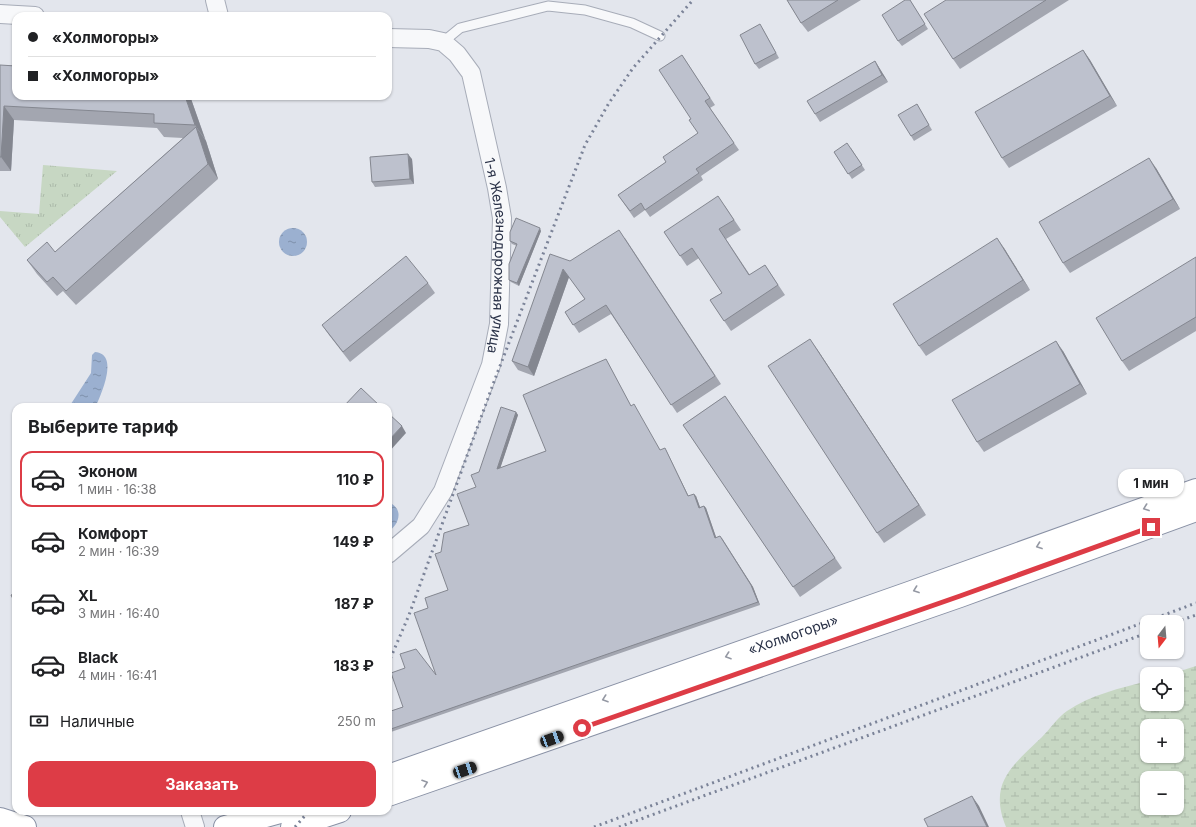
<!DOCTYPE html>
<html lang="ru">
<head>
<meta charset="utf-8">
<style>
	:root { --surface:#fff; --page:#f2f2f2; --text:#202124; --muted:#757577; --line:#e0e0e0; --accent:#dd3c46 }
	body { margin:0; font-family:Inter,sans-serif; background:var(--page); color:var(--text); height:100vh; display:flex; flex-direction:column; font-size:15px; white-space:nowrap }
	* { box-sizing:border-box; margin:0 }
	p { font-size:13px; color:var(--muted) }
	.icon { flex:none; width:22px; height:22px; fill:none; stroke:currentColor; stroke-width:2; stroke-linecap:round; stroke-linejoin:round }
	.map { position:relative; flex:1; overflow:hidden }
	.panel { position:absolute; left:12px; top:403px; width:380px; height:412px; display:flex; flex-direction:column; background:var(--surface); border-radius:12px; box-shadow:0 1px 3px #0004 }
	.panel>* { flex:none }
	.hud { position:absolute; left:12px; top:12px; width:380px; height:88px; border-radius:12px; box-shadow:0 1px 3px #0004; display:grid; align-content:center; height:88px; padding:0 16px; background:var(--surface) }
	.needle { width:26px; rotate:196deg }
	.tools { position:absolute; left:1140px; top:615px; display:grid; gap:8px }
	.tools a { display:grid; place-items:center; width:44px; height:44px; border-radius:8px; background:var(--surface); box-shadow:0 1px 3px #0004; font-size:20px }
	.end { position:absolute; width:18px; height:18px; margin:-9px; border:5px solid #dd3c46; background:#fff; box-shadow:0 0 0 2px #fff }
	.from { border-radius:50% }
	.bubble { position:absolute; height:28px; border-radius:12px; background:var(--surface); box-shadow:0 1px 3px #0004; font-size:13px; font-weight:700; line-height:28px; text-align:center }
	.car { position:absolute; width:12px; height:24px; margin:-12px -6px; border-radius:5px; box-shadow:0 0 3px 1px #0007; background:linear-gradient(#222 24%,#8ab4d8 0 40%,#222 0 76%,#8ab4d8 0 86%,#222 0) }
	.hud b { display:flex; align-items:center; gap:14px; height:38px; font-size:15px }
	.hud b+b { border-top:1px solid var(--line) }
	.hud i { width:10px; height:10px; background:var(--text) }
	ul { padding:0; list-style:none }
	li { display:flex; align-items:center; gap:12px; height:56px; margin:0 8px 6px; padding:0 8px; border:2px solid transparent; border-radius:12px }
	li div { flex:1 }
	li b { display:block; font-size:15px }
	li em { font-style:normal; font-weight:700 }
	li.selected { border-color:var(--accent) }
	li>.icon { width:36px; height:36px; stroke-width:1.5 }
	h2 { padding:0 16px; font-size:18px; line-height:48px }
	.pay { display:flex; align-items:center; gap:10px; height:44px; padding:0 16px; font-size:15px }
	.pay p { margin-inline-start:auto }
	.primary-button { display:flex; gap:8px; margin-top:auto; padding:8px 16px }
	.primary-button a { flex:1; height:46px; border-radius:12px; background:var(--accent); color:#fff; font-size:16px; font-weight:700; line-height:46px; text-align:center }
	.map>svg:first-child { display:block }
</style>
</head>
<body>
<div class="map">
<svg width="1196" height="827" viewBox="0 0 1196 827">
	<defs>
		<pattern id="wetland-marsh" width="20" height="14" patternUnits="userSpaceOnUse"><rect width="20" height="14" fill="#c7d7c3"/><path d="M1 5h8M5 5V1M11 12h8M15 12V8" fill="none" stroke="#abb9a9"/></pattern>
		<pattern id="park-tufts" width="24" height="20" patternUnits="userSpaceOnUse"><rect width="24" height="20" fill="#c7d7c3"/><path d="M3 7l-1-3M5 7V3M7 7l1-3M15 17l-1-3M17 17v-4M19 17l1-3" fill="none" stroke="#abb9a9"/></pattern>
		<pattern id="water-ripples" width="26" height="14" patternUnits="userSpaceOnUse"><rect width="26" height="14" fill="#9bb0d0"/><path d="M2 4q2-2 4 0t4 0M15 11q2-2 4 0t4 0" fill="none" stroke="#7e90ab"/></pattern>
	</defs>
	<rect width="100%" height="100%" fill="#e3e6ed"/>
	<path fill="url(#wetland-marsh)" fill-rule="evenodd" d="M 1196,666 L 1196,827 L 1006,827 C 988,783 1012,766 1042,737 C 1050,729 1058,717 1067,711 C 1090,695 1121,688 1147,681 L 1147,704 L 1177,704 L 1177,674 L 1171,674 ZM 1147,726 L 1177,726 L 1177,756 L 1147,756 ZM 1147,778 L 1177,778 L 1177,808 L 1147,808 Z"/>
	<polygon fill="url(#park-tufts)" points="43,165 117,171 25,247 0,217 0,211 39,214"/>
	<g fill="url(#water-ripples)">
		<circle cx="293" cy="242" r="14"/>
		<path d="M 95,352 C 119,354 102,392 97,404 L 95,407 L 69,407 L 91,373 L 92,355 Z"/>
		<path d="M 388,502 C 404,508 400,524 388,532 Z"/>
	</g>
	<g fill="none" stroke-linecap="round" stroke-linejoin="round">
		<defs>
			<polyline id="service" points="443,42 460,28 548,6 585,10 632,23 660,36"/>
			<g id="minor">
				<polyline points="215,0 219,16"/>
				<polyline points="0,14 35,16"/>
				<path id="s1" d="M 388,38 L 429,39 L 443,42 L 457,54 L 471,73 L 497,188 L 502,218 L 499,324 L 491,365 L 443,491 L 421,526 L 388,554"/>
				<polyline points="190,811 195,827"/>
			</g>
			<g id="trunk">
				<path id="s2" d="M 388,776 L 909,593 L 1196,490"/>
				<polyline points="388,795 960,596 1196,510"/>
				<polyline points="0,819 25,827"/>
				<polyline points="225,827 284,811"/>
				<polyline points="292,827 340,811"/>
			</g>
		</defs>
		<use href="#service" stroke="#a7acb8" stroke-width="11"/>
		<use href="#minor" stroke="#a7acb8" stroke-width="20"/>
		<use href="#trunk" stroke="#8991a5" stroke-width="24"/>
		<use href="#service" stroke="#f7f8fa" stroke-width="9"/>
		<use href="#minor" stroke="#f7f8fa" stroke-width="18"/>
		<use href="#trunk" stroke="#fff" stroke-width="22"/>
		<g stroke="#7b8398" stroke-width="3" stroke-dasharray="2 4" stroke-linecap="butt">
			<polyline points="1176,622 1196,615"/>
			<polyline points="388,664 409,615 495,379 585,145 609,103 633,68 693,0"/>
			<polyline points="295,827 309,811"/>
			<polyline points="594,827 1196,603"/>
			<polyline points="619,827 1147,633"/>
		</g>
	</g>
	<g fill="#a3a6b0">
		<polygon points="787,0 861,0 808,32 801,23"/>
		<polygon points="910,0 928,29 902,46 898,41"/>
		<polygon points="946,0 1069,0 960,69 953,59"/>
		<polygon points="763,29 779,58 759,69 755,64"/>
		<polygon points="1083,50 1090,60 1117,106 1009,168 1002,158"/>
		<polygon points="682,55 715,105 710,108 739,150 701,176 703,180 650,217 645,210 634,218 618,195 666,162 698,133 691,119"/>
		<polygon points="875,61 888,82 820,122 815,114"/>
		<polygon points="0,65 16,96 190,96 206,141 218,179 76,305 63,291 57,296 37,274 27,260 55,252 183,138 164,137 157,128 14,120 11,171 0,171"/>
		<polygon points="917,104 932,130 914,141 911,136"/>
		<polygon points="851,148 865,170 852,179 834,152"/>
		<polygon points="412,159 414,184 375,187 372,182"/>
		<polygon points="1156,168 1180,209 1070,273 1063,263"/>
		<polygon points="725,206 741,230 726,239 750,275 765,265 785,295 731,331 710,300 722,293 699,258 687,266 664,232"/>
		<polygon points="541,231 519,286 511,282 509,280 517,246 512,244 510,241"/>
		<polygon points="625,238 721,384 677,413 611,314 579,333 565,312 585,299 569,277 534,376 518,370 512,361 570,261"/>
		<polygon points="1004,248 1030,290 926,356 919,346"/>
		<polygon points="1196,257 1196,331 1129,371 1122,361"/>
		<polygon points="428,283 435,293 350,362 329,335 322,325"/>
		<polygon points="817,349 926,515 884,543 877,533"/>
		<polygon points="1063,351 1087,394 984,452 977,442"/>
		<polygon points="606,359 631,406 660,450 666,450 688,496 696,496 700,507 704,506 706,508 716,537 722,538 753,587 760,605 388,733 388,712 403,707 436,675 428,608 448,590 441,552 469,525 479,472 516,412 518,415 500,468 546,451"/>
		<polygon points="725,396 842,568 800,597 683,425"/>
		<polygon points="388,593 391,598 388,600"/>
	</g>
	<g fill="#848790">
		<polygon points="1083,50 1090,60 1117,106 1110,96"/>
		<polygon points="875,61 880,69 888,82 882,75"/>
		<polygon points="185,96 190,96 205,139 195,125"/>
		<polygon points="4,106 14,120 11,171 1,157"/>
		<polygon points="196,127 206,141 218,179 208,164"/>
		<polygon points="408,154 412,159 414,184 410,179"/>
		<polygon points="1149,158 1156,168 1180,209 1173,199"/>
		<polygon points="540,228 541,231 519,286 517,283"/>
		<polygon points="997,238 1004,248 1030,290 1023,280"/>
		<polygon points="563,269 569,277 534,376 528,367"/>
		<polygon points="810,339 817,349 926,515 919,505"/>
		<polygon points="1056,341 1063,351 1087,394 1080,384"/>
		<polygon points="516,412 518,415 499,472 497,469"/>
		<polygon points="402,426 406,433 388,453 388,441"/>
		<polygon points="665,448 666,450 690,499 688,496"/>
		<polygon points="694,494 696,496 701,510 699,508"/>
		<polygon points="704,506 706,508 717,540 715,538"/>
		<polygon points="720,536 753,587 760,605 758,602"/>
		<polygon points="972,796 979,806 989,827 987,827"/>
	</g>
	<g fill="#bdc1cd" stroke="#848790">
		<polygon points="787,0 838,0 801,23"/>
		<polygon points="905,0 910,0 925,24 898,41 882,15"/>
		<polygon points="946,0 1046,0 953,59 924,14"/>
		<polygon points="760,24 776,53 755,64 740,35"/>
		<polygon points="1083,50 1110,96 1002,158 975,112"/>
		<polygon points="682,55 710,98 705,101 734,143 696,169 699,173 645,210 641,203 630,211 618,195 666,162 663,157 698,133 689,120 691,119 659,70"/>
		<polygon points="875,61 882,75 815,114 807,101"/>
		<polygon points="0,65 16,66 16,96 185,96 195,125 154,123 154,114 4,106 1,157 0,157"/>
		<polygon points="917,104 929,125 911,136 898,115"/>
		<polygon points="196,127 208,164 66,291 53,277 47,282 27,260 47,242 55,252"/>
		<polygon points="847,143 862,165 848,174 834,152"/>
		<polygon points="408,154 410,179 372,182 370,157"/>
		<polygon points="1149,158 1173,199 1063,263 1039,222"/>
		<polygon points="718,196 734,220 719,229 749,275 765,265 778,285 724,321 710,300 722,293 692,248 680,256 664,232"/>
		<polygon points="516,218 540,228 517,283 509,280 509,264 517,244 510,241 510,232"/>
		<polygon points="619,230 715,376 671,405 606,305 573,325 565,312 585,299 563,269 528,367 512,361 550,254 570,261"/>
		<polygon points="997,238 1023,280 919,346 893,304"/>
		<polygon points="406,256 428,283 343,352 322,325"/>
		<polygon points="1196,257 1196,317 1122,361 1096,318"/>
		<polygon points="810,339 919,505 877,533 768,366"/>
		<polygon points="1056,341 1080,384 977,442 952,400"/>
		<polygon points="606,359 631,406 634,404 660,450 665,448 688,496 694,494 699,508 704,506 715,538 720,536 751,585 758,602 388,730 388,712 403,707 391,673 405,668 400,654 416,649 436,675 414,613 428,608 425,598 448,590 435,554 441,552 444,533 469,525 457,494 476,487 471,475 479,472 501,407 516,412 497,469 546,451 523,395"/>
		<polygon points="361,388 381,407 343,407"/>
		<polygon points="725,396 835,558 793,587 683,425"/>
		<polygon points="388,413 402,426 388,441"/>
		<polygon points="16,593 16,605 11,595"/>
		<polygon points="972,796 987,827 928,827 924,819"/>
	</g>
	<defs><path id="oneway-chevron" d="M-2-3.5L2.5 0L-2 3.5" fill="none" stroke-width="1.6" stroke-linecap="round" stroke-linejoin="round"/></defs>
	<g stroke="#9498a3">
		<use href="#oneway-chevron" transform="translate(1146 508) rotate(160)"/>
		<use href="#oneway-chevron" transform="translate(1039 546) rotate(160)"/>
		<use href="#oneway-chevron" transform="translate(916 590) rotate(160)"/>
		<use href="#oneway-chevron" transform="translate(728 656) rotate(161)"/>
		<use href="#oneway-chevron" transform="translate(605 699) rotate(161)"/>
		<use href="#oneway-chevron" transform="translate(425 783) rotate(-19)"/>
	</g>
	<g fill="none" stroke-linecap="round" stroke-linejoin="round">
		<polyline stroke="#dd3c46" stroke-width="5" points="582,728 960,596 1151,527"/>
	</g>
	<g text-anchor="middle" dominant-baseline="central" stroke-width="3.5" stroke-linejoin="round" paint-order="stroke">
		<g font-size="14" fill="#293147" stroke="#f3f5f9">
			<text stroke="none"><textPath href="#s1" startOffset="283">1-я Железнодорожная улица</textPath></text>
			<text stroke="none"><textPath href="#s2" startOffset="429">«Холмогоры»</textPath></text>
		</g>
	</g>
</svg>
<div class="tools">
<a><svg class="needle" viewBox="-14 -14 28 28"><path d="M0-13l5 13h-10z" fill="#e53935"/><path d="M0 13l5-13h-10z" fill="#757577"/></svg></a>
<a><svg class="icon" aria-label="locate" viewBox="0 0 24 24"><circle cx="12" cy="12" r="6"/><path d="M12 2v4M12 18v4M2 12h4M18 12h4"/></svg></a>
<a>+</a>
<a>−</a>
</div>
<i class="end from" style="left:582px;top:728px"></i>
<i class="end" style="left:1151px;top:527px"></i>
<div class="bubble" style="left:1118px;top:469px;width:66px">1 мин</div>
<i class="car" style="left:552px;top:739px;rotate:70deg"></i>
<i class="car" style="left:465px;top:770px;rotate:71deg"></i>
<div class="hud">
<b><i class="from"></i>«Холмогоры»</b>
<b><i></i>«Холмогоры»</b>
</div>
<section class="panel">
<h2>Выберите тариф</h2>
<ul>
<li class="selected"><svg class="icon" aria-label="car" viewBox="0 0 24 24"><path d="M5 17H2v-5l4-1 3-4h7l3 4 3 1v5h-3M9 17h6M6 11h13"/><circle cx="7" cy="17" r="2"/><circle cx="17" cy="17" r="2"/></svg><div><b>Эконом</b><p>1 мин · 16:38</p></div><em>110 ₽</em></li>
<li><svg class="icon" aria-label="car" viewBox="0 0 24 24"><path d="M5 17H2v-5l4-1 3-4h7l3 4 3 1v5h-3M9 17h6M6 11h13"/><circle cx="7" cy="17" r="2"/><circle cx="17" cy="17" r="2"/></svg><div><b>Комфорт</b><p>2 мин · 16:39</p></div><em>149 ₽</em></li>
<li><svg class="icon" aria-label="car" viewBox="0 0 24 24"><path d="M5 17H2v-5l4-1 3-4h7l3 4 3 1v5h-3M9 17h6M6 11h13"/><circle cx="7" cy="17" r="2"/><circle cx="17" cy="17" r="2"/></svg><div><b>XL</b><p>3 мин · 16:40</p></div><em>187 ₽</em></li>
<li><svg class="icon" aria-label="car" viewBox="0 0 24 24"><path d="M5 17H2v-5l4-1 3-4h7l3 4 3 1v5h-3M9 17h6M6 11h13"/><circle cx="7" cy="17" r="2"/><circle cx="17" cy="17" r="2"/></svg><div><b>Black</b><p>4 мин · 16:41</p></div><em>183 ₽</em></li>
</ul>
<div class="pay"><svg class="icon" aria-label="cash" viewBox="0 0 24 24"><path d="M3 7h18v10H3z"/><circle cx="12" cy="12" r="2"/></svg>Наличные<p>250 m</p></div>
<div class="primary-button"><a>Заказать</a></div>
</section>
</div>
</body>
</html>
